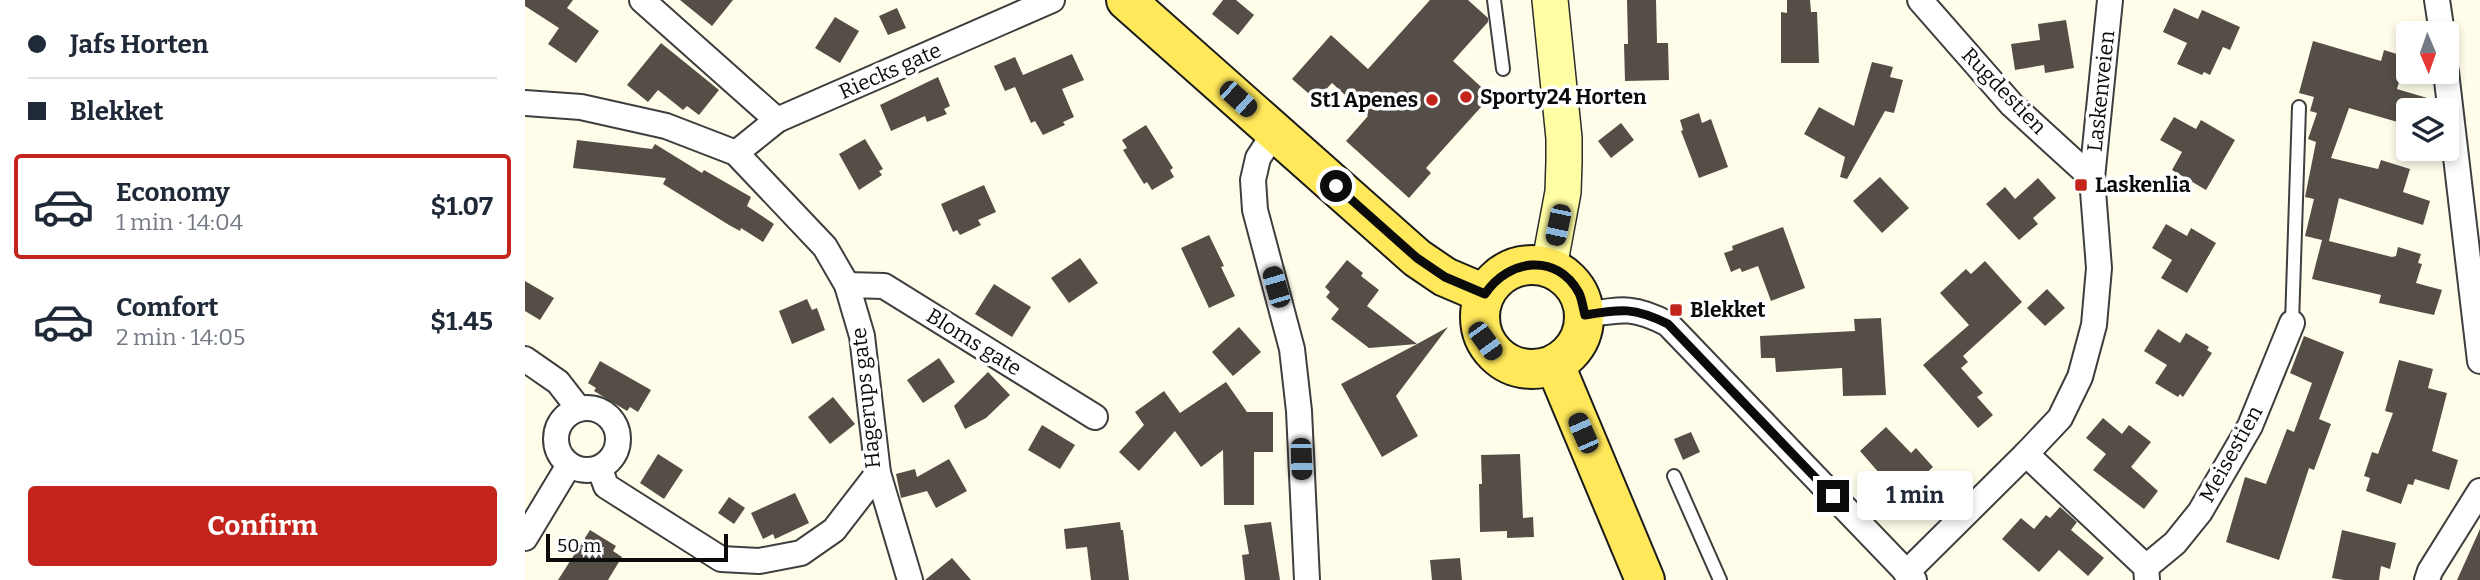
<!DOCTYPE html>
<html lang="en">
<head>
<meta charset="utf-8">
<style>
	:root { --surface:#fff; --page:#f6f6f7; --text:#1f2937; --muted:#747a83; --line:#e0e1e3; --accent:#c3251c }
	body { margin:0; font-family:Bitter,serif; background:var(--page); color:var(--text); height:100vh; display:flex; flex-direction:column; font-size:26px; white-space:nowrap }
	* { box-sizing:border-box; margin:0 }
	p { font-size:23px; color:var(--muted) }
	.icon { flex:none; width:38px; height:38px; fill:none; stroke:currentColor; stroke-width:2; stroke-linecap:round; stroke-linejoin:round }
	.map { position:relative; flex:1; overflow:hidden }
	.details { display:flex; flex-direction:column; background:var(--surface); width:525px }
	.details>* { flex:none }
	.top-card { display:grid; align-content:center; height:154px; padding:0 28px; background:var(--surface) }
	.needle { width:46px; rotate:178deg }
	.fabs { position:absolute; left:1871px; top:21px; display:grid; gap:14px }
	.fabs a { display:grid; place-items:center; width:63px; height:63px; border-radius:7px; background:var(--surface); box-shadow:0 4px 10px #0003; font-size:35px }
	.scale { position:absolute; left:21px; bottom:18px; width:182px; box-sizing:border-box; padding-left:7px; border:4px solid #0b0b0b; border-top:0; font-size:19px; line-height:24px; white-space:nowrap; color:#0b0b0b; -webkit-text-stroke:5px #fff; paint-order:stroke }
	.end { position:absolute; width:32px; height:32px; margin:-16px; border:9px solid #0b0b0b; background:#fff; box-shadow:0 0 0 4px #fff }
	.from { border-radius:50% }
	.bubble { position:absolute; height:49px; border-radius:7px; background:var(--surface); box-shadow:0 4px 10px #0003; font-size:23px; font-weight:700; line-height:49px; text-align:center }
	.car { position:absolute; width:21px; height:42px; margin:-21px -10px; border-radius:9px; box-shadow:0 0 5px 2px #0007; background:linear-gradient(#222 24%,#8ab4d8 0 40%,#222 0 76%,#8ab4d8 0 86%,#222 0) }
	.top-card b { display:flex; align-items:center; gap:24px; height:66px; font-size:26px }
	.top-card b+b { border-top:2px solid var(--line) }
	.top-card i { width:18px; height:18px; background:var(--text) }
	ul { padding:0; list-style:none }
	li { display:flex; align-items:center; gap:21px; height:105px; margin:0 14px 10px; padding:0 14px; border:4px solid transparent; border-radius:7px }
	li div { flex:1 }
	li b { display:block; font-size:26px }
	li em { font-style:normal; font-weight:700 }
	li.selected { border-color:var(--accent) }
	li>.icon { width:63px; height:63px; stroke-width:1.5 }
	.primary-button { display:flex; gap:14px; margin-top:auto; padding:14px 28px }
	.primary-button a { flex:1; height:80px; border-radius:7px; background:var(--accent); color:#fff; font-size:28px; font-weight:700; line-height:80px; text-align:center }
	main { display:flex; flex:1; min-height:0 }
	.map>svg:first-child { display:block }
</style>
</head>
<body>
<main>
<section class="details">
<div class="top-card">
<b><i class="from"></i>Jafs Horten</b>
<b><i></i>Blekket</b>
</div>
<ul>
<li class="selected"><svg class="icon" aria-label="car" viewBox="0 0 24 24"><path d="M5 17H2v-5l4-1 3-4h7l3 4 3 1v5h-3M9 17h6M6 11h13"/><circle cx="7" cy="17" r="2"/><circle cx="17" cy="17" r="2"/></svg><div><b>Economy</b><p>1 min · 14:04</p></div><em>$1.07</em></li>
<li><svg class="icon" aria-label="car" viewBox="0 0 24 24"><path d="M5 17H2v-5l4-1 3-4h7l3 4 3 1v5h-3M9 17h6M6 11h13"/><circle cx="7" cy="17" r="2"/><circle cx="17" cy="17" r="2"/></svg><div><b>Comfort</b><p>2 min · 14:05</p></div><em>$1.45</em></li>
</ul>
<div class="primary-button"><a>Confirm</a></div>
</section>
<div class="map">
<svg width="1955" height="580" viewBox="0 0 1955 580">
	<rect width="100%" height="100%" fill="#fffdea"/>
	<g fill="#554e47">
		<polygon points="0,0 48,0 42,8 74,31 51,63 23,44 34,28 0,6"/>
		<polygon points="155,0 208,0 187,26"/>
		<polygon points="698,0 711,0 729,15 713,35 687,14"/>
		<polygon points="905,0 943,0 963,18 963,22 928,61 966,96 901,168 906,173 884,198 821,141 843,116 807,83 791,100 767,79 806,35 843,69"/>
		<polygon points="1102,0 1131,0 1132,43 1143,43 1144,80 1100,81 1099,44 1103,44"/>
		<polygon points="1262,0 1285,0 1286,12 1292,12 1294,63 1256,63 1256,12 1262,13"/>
		<polygon points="372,8 381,28 363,35 354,16"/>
		<polygon points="1649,8 1673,19 1677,10 1715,27 1705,50 1698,47 1685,75 1679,72 1677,75 1652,64 1662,43 1638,32"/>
		<polygon points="310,17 334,31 315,63 290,48"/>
		<polygon points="1541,20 1549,68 1520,73 1519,65 1490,70 1486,44 1515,40 1513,24"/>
		<polygon points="1788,41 1856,61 1859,50 1881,57 1872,89 1909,100 1911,110 1883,110 1883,125 1824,108 1806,158 1853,169 1856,160 1885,169 1878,192 1905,201 1898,225 1814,198 1804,241 1867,257 1871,256 1873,247 1896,254 1893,263 1897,264 1891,283 1917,290 1909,315 1854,303 1856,295 1787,279 1797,240 1780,236 1789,199 1780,197 1791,142 1783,139 1792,113 1785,111 1789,97 1774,93"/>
		<polygon points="136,43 194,90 174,115 162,106 158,110 133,90 123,102 102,85"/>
		<polygon points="547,54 559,80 537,89 549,117 538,122 540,125 518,135 510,121 506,123 490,87 480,91 469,66 490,57 498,75"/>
		<polygon points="1347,62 1368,67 1365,77 1378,80 1369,113 1360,111 1322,179 1315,177 1320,157 1279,134 1294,107 1329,126"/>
		<polygon points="413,77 425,106 419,109 422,114 402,122 400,116 366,131 355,105"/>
		<polygon points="1174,113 1177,123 1186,119 1203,167 1174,178 1156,131 1158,130 1155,120"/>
		<polygon points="1649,117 1671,129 1676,120 1710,140 1681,190 1647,170 1657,152 1635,140"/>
		<polygon points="1096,123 1109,140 1086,158 1073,141"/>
		<polygon points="621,125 648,168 645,170 649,177 627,190 622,182 619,184 598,150 602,148 597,140"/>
		<polygon points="340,139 358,169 354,171 357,175 334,190 314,154"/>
		<polygon points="52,140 127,149 130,144 177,173 179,170 226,197 222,206 249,224 238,242 216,228 215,231 204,225 138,184 141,178 48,168"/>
		<polygon points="1355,177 1384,208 1357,233 1328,201"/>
		<polygon points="1513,178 1531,198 1508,218 1513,224 1494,240 1461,204 1480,187 1490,199"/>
		<polygon points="459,185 471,212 453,220 456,225 435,235 432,230 428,232 416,204"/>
		<polygon points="1641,224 1662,236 1666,228 1691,243 1662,293 1636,278 1647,260 1627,248"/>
		<polygon points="1258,227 1280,288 1246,301 1233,266 1217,272 1215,268 1206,272 1199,253 1208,250 1207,246"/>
		<polygon points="684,235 699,266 696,267 710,296 684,308 656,248"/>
		<polygon points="555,258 573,283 544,303 526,278"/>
		<polygon points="822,260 838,273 836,276 854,290 842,306 892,344 923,327 871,396 893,436 857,457 816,384 892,344 844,348 806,319 814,309 801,297 805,292 800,287"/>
		<polygon points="1460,261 1497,302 1438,356 1443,362 1436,368 1458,393 1452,397 1468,415 1453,428 1398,365 1444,325 1415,293 1441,269 1446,274"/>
		<polygon points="0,281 29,298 15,320 0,311"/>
		<polygon points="469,284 506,307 487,337 450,314"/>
		<polygon points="1522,289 1540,308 1520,326 1502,308"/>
		<polygon points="282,299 287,310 292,308 300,330 267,344 254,311"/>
		<polygon points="1356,318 1361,395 1318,396 1317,368 1251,372 1250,358 1236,358 1235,336 1330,331 1329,319"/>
		<polygon points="714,327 736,352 708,376 687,352"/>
		<polygon points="1633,329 1655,343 1661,333 1684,347 1682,350 1687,353 1658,397 1655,394 1653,397 1630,383 1642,365 1619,351"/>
		<polygon points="1779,336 1819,352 1794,419 1806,424 1789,470 1784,468 1754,560 1701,542 1720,477 1741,484 1762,429 1769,432 1787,383 1765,373"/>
		<polygon points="414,358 430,382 398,403 382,380"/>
		<polygon points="1874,360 1908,369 1903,388 1922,393 1907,451 1933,460 1924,490 1890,479 1888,485 1883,484 1876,504 1841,491 1845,478 1839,476 1847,452 1853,454 1868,413 1860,411"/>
		<polygon points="75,361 126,390 113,412 105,407 102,411 69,391 71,388 63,383"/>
		<polygon points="463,372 485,395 461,418 440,429 429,406"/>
		<polygon points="701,382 722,412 748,412 748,452 729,452 729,505 699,505 698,450 676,467 650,431 614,471 594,452 619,425 610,412 639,391 655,413"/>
		<polygon points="308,397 330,424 305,444 283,417"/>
		<polygon points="1578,418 1597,434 1604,425 1626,442 1606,467 1633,491 1619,509 1568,470 1581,454 1561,438"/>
		<polygon points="517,425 550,445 535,469 503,450"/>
		<polygon points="1361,427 1386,453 1391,448 1408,467 1353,517 1332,496 1355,474 1335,451"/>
		<polygon points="1166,432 1175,452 1158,460 1149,439"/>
		<polygon points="133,454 158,470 139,499 115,483"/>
		<polygon points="995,454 998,518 1008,517 1009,537 982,538 982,531 955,532 954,484 957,484 956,455"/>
		<polygon points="424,459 442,491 411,508 402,491 376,498 371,474 390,469 392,477"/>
		<polygon points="270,493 284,523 250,539 248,534 238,539 226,513"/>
		<polygon points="204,497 220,508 209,524 193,513"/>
		<polygon points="1535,507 1552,522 1546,530 1579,558 1563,576 1534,550 1514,572 1477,539 1496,518 1509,529 1521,515 1525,518"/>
		<polygon points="595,522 596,530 598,530 604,580 566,580 562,547 541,549 539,529"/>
		<polygon points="746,522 755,580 720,580 717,555 724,554 719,525"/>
		<polygon points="1955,529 1955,580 1932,580"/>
		<polygon points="65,530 91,546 88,551 97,557 83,580 33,580"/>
		<polygon points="1817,530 1871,543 1865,569 1856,566 1854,580 1819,580 1807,578"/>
		<polygon points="427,558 446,580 400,580"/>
		<polygon points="935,558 937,580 907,580 905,560"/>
	</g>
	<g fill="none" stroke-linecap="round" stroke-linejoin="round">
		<defs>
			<g id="lane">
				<polyline points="969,0 978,69"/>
				<polyline points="1767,323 1774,107"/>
				<polyline points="1149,476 1195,580"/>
			</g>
			<g id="street">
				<polyline points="117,0 252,120"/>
				<polyline points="1395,0 1487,105 1567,178"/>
				<polyline points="1912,0 1917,33"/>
				<polyline points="1921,72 1955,361"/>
				<polyline points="0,103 56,107 141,126 211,153 300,247 322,285 337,336 353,473 385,580"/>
				<polyline points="750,132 733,158 728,180 730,210 767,349 774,411 782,580"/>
				<polyline points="211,153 252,120 527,0"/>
				<polyline points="322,285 359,286 570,417"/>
				<path d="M 1060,315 C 1097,309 1109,306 1143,324 L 1389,580"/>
				<polyline points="0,359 33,382 54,409"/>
				<circle cx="62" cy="439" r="31"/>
				<polyline points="1501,454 1621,567 1622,580"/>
				<polyline points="75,469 81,486 196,559 234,561 276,553 309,530 353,473"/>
				<polyline points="0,538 44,465"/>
				<polyline points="1621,567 1650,543 1675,512 1725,426 1767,323"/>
				<polyline points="1381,573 1501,454 1535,418 1555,377 1569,325 1574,268 1567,178 1585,0"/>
				<polyline points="1902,580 1905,571 1955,491"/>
			</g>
			<polyline id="secondary" points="1024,267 1038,192 1039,162 1039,138 1025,0"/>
			<g id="primary">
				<polyline points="601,0 892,258 920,277 960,294"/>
				<circle cx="1007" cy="317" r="52"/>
				<polyline points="1030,365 1120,580"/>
			</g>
		</defs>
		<use href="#lane" stroke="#3e3e3e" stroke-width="16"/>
		<use href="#street" stroke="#3e3e3e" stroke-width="28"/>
		<use href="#secondary" stroke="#2d2d2d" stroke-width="38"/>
		<use href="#primary" stroke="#1c1c1c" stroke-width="42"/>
		<use href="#lane" stroke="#fff" stroke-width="12"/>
		<use href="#street" stroke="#fff" stroke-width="24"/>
		<use href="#secondary" stroke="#fffea5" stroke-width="35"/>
		<use href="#primary" stroke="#ffe85a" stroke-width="38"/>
	</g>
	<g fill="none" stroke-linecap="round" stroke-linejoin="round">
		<path stroke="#0b0b0b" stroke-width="9" d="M 811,186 L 892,258 L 920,277 L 960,294 C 983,259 1032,252 1054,293 C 1057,299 1058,308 1060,315 C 1096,309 1109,307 1143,324 L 1308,496"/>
	</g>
	<g fill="#c3251c" stroke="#fff" stroke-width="2.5">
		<circle cx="941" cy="97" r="7"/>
		<circle cx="907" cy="100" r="7"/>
		<rect x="1549" y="178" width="14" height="14" rx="3.5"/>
		<rect x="1144" y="303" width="14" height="14" rx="3.5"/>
	</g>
	<g text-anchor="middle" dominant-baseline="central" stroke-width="7" stroke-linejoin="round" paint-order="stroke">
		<g font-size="21" fill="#0b0b0b" stroke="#fff">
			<text transform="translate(365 71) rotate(-24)">Riecks gate</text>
			<text transform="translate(1479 91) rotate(46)">Rugdestien</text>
			<text transform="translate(1576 91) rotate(-84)">Laskenveien</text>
			<text transform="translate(449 342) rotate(32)">Bloms gate</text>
			<text transform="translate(341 398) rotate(-96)">Hagerups gate</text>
			<text transform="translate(1706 454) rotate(-61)">Meisestien</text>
		</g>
		<g font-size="21" font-weight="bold" fill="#0b0b0b" stroke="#fff" text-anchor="start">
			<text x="955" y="97">Sporty24 Horten</text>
			<text x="893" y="100" text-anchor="end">St1 Apenes</text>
			<text x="1570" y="185">Laskenlia</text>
			<text x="1165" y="310">Blekket</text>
		</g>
	</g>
</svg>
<div class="fabs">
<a><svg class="needle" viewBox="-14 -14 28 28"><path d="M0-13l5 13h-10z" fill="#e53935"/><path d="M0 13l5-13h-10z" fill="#747a83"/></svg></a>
<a><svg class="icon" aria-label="layers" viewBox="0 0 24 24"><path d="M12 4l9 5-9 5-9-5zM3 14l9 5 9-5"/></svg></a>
</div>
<div class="scale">50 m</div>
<i class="end from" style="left:811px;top:186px"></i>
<i class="end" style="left:1308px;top:496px"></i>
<div class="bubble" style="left:1332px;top:471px;width:116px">1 min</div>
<i class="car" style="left:713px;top:99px;rotate:132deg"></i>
<i class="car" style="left:1033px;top:225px;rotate:192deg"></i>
<i class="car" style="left:751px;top:287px;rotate:344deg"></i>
<i class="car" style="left:960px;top:341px;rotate:144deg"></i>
<i class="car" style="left:1058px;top:433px;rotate:336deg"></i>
<i class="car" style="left:776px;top:459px;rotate:178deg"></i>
</div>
</main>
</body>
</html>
